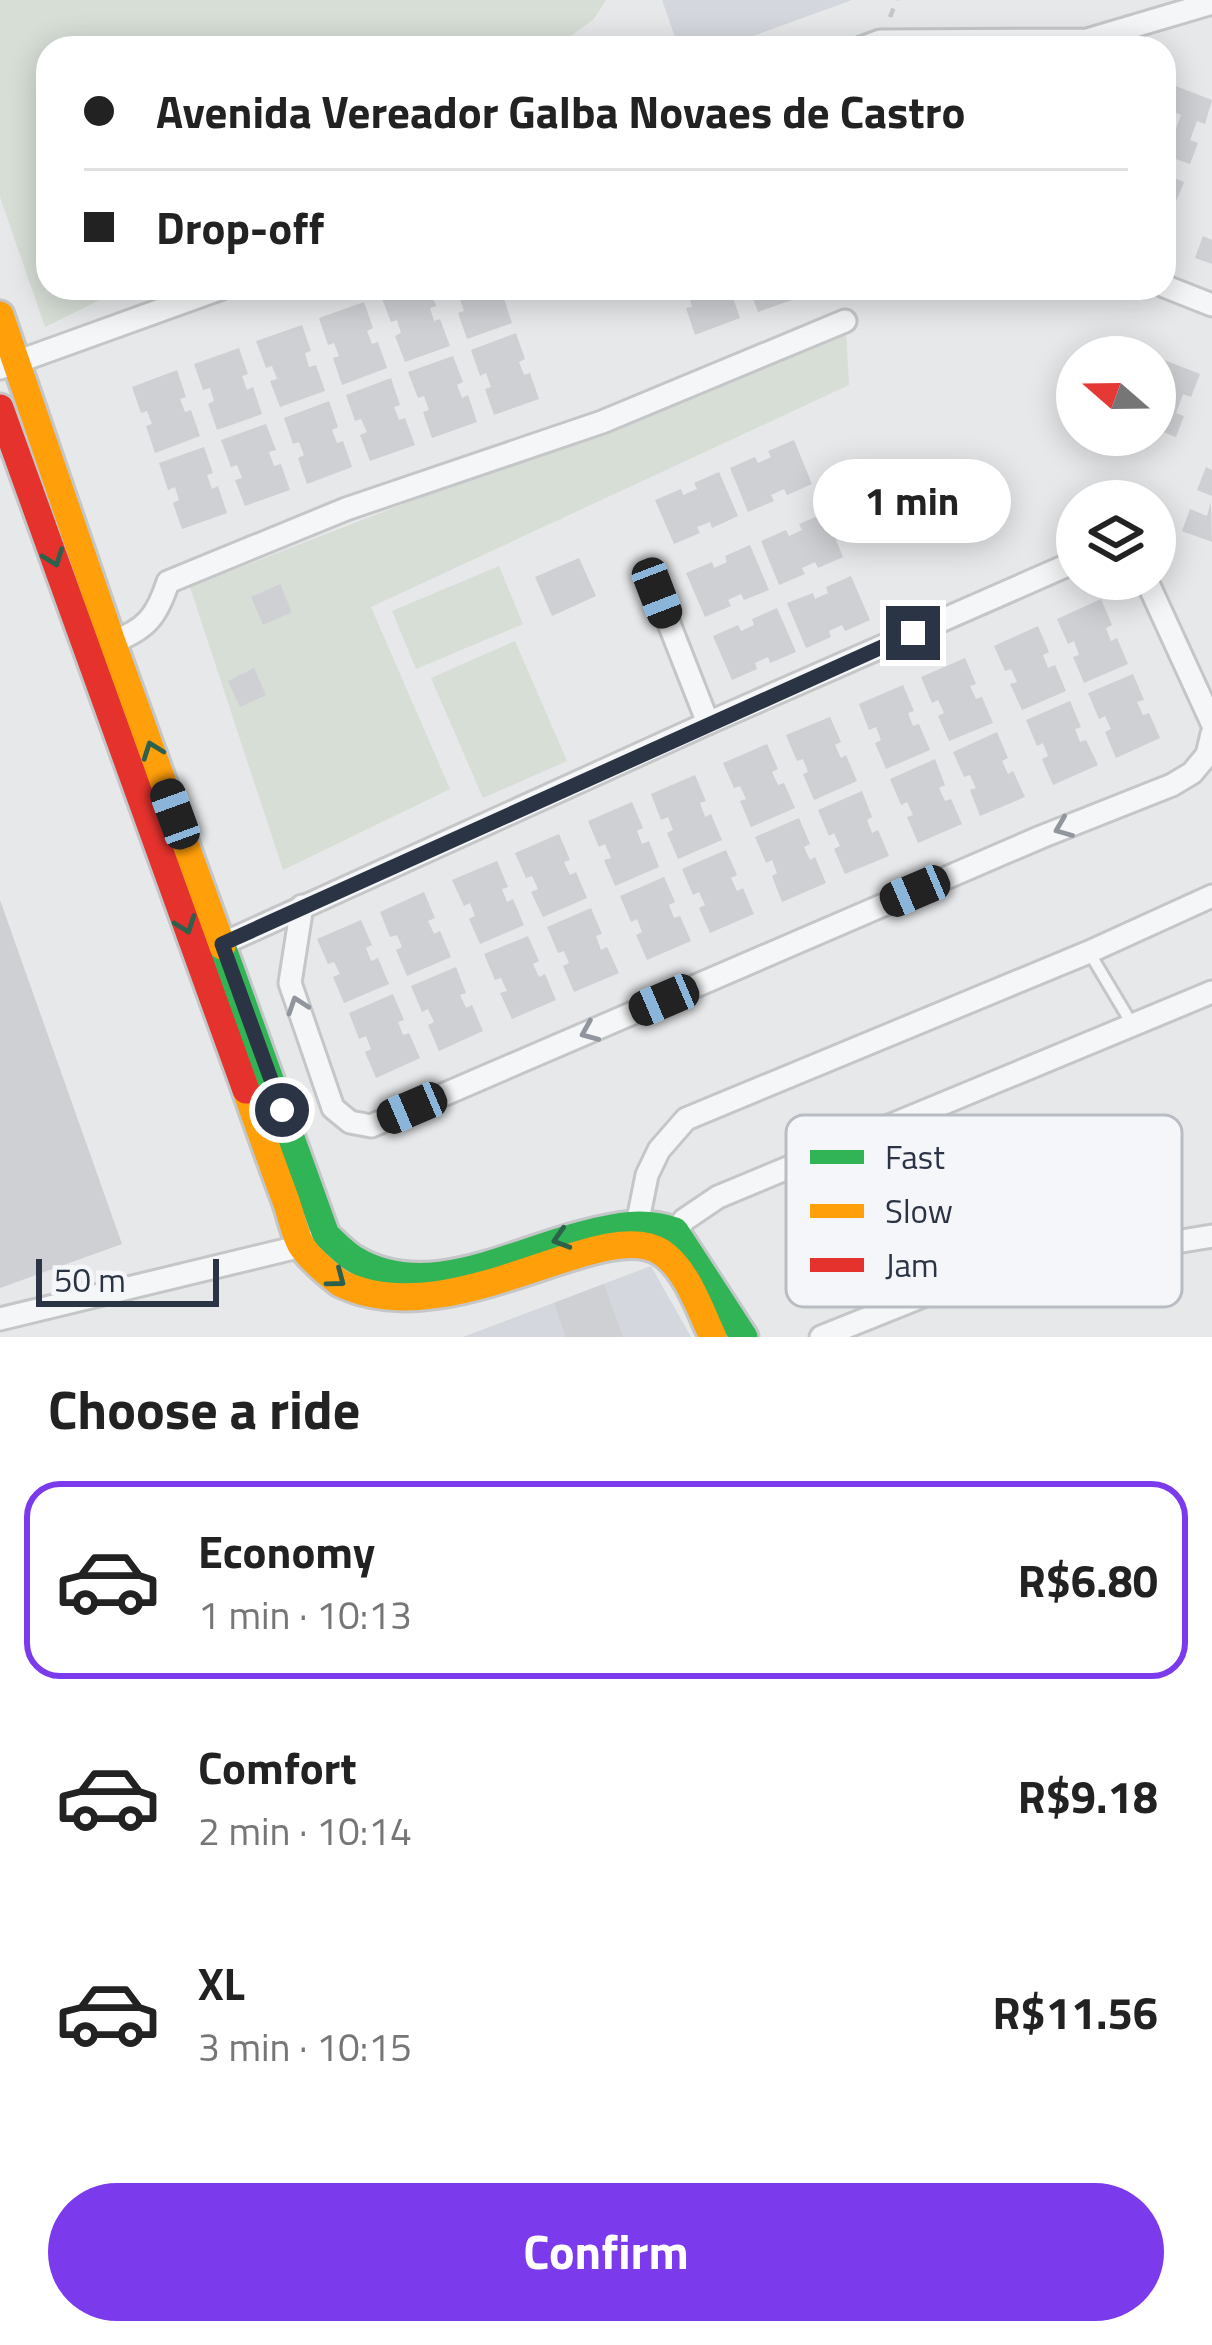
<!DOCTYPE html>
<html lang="en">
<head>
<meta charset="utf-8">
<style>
	:root { --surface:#fff; --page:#f2f2f2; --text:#222; --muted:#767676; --line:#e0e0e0; --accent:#7c3aed }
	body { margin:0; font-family:"Titillium Web",sans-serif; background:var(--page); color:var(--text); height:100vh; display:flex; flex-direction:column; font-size:45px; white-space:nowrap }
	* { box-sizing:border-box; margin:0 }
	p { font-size:39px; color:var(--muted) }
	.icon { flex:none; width:66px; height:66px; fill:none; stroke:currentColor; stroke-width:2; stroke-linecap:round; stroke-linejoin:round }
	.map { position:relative; height:1337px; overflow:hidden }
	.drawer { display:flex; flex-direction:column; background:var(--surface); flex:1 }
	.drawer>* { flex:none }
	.banner { position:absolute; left:36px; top:36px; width:1140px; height:264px; border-radius:36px; box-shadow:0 6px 30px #0003; display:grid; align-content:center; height:264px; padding:0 48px; background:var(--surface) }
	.needle { width:78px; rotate:290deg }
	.controls { position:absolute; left:1056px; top:336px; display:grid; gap:24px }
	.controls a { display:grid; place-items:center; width:120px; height:120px; border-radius:50%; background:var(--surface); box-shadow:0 6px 30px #0003; font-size:60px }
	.scale { position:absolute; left:36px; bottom:30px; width:183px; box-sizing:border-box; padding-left:12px; border:6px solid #2b3445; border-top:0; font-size:33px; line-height:42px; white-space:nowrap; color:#2b3445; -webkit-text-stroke:9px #f4f6f9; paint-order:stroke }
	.end { position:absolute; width:54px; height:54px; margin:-27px; border:15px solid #2b3445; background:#fff; box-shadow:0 0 0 6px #fff }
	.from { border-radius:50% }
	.bubble { position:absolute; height:84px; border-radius:42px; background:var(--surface); box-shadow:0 6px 30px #0003; font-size:39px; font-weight:700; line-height:84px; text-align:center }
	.car { position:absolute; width:36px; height:72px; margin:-36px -18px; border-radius:15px; box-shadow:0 0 9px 3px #0007; background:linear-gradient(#222 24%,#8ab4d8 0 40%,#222 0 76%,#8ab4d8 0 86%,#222 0) }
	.banner b { display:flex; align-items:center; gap:42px; height:114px; font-size:45px }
	.banner b+b { border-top:3px solid var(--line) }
	.banner i { width:30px; height:30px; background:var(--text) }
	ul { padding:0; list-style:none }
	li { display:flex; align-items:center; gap:36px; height:198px; margin:0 24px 18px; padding:0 24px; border:6px solid transparent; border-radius:36px }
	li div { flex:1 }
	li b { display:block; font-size:45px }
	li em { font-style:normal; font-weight:700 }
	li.active { border-color:var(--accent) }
	li>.icon { width:108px; height:108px; stroke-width:1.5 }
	h2 { padding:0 48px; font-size:54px; line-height:144px }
	.button { display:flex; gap:24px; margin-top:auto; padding:24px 48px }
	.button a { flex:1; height:138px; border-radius:72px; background:var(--accent); color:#fff; font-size:48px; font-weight:700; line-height:138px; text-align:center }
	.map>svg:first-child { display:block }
</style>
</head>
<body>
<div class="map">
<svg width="1212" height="1337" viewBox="0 0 1212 1337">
	<rect width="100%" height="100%" fill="#e6e8ea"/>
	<g fill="#d4d7dd">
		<polygon points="662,0 852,0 720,48 679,48"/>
		<polygon points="651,1266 691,1337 463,1337"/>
	</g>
	<g fill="#d6ded6">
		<polygon points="0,0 606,0 594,19 554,48 48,48 48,288 124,288 45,327 0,197"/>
		<polygon points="846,332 849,385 371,607 450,789 283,870 190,587"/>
		<polygon points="499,566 523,624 416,669 392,611"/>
		<polygon points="515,641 567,761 483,798 431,678"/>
	</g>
	<g fill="#ced0d3">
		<polygon points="1173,85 1212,100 1205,124 1197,121 1190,140 1198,143 1190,164 1164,155 1164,130 1174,134 1181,115 1165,108"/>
		<polygon points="1164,174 1184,182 1175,204 1168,202 1164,210"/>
		<polygon points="1203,236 1212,240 1212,264 1195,258"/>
		<polygon points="403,288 429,288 436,306 430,308 434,321 440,319 450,346 405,362 395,336 401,333 397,320 391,322 381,296"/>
		<polygon points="449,288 493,288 497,299 503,296 512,323 467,339 458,313 464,311 459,297 453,299"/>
		<polygon points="679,288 723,288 725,295 731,292 740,318 695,335 686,308 692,307 688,293 681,295"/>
		<polygon points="749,288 800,288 803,296 758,312"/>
		<polygon points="364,302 373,328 367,331 372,344 378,342 387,368 342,385 333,358 339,356 334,343 328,345 319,318"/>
		<polygon points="302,325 311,351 305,353 309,367 316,365 325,391 280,407 270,381 277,379 272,366 266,368 256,341"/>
		<polygon points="516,333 525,359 519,362 524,375 530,373 539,399 494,415 485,389 491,387 486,373 480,376 471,350"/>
		<polygon points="239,348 248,374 242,376 247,390 253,387 262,414 217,430 208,404 214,401 210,388 203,390 194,364"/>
		<polygon points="453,356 463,382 457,385 462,398 468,395 477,422 432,438 423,412 429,410 424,396 418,398 408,372"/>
		<polygon points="1159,358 1200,374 1191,397 1183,394 1176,413 1184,416 1176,437 1155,429 1155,405 1160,407 1168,388 1155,383 1155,370"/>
		<polygon points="177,370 186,397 180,399 185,412 191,410 200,436 155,453 146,426 152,424 147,411 141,413 132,387"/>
		<polygon points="391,378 400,405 394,407 399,420 405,418 415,445 370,461 360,435 367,432 361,419 355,421 346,395"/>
		<polygon points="329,401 338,427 332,430 337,443 343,441 352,467 307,484 298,458 304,455 299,442 293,444 284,418"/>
		<polygon points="266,424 276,450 269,452 274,466 281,464 290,490 245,506 235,480 242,478 237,465 231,467 221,440"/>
		<polygon points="794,440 812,484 787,495 784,489 771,495 774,501 748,512 730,468 755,457 758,463 771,457 768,451"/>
		<polygon points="204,447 213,473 207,475 212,489 218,486 227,513 182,529 173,503 179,500 175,487 168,490 159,463"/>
		<polygon points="1206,467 1212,470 1212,496 1197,490"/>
		<polygon points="719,472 738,516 712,528 710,522 697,527 700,533 674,544 655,500 681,489 683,495 697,489 694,483"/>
		<polygon points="1211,502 1212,542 1182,531 1190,509 1207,516"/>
		<polygon points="825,513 843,557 818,568 815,562 802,568 805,574 779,585 761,541 786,530 789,536 802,530 799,524"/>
		<polygon points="750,545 769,590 744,600 741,594 728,600 731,606 705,617 686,573 712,562 714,568 727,562 725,556"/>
		<polygon points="579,558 596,596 552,616 535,577"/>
		<polygon points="851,576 870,620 845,631 842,625 829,631 831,637 806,648 787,603 813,593 815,599 828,593 826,587"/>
		<polygon points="280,584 292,612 263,625 251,597"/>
		<polygon points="1101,599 1112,625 1106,628 1111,641 1117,638 1128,664 1084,683 1073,657 1079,655 1074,641 1068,644 1057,619"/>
		<polygon points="777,608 796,652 770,663 768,657 755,663 757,669 732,680 713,636 738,625 741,631 754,625 752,619"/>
		<polygon points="1038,626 1049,652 1043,655 1048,668 1055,665 1066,691 1022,710 1010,684 1017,682 1011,669 1005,671 994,646"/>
		<polygon points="965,658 976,684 970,686 976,699 982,697 993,723 949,741 938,716 944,713 938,700 932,703 921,677"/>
		<polygon points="254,668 266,695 240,707 228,681"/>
		<polygon points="1133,674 1144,700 1137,702 1143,715 1149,713 1160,738 1116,758 1105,732 1111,729 1105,716 1099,719 1088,693"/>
		<polygon points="903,685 914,711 908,713 913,726 919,724 930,750 886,769 875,743 881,740 876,727 869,730 859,704"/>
		<polygon points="1070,701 1081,727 1075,729 1080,742 1086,740 1098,765 1053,785 1042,759 1048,756 1043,743 1037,746 1026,720"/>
		<polygon points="830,717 841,742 835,745 841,758 846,755 857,781 814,800 803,774 808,772 803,759 797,761 786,735"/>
		<polygon points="997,732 1008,758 1002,761 1008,774 1013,771 1025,797 980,816 970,790 976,788 970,775 964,777 953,752"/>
		<polygon points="767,744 778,769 772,772 778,785 784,783 795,808 751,827 740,801 746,799 740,786 734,788 723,763"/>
		<polygon points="935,759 945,785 939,788 945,801 951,799 962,824 918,843 907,817 913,815 907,802 901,805 890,779"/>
		<polygon points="695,775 706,801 700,803 705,817 711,814 722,840 678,859 667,833 673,830 668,817 661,820 651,794"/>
		<polygon points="862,791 872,817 867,820 872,833 878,830 889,856 845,874 834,849 840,846 834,833 829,836 818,810"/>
		<polygon points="632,802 643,828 637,831 642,844 649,841 659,867 615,886 604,860 611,858 605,844 599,847 588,821"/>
		<polygon points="799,818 810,844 804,847 810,860 815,857 826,883 782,902 772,876 777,873 772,860 766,863 755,837"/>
		<polygon points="559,834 570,860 564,862 570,875 576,872 587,898 543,917 531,892 538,889 532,876 526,878 515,853"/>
		<polygon points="726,850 737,875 731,878 737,891 743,888 754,914 710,933 699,908 705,905 699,892 693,895 682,869"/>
		<polygon points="497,861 508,887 502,889 507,902 513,899 524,925 480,944 469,919 475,916 470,903 464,906 452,880"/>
		<polygon points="664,877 675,902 669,905 674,918 680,916 691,941 647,960 636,935 642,932 637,919 631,922 620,896"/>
		<polygon points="424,892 435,918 428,921 434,934 440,931 451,957 407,976 396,950 402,947 397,935 390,937 380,912"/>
		<polygon points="0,900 122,1244 0,1288"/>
		<polygon points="591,908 602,934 596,936 601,950 607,947 619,973 574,992 563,966 569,963 564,951 558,953 547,927"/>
		<polygon points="361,920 372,945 366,948 371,961 378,958 389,984 344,1003 333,977 340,974 334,962 328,964 317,939"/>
		<polygon points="528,936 539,961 533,964 539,977 545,974 556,1000 512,1019 500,993 507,991 501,978 495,980 484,954"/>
		<polygon points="456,967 466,993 460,995 466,1008 472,1005 483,1031 439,1051 428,1025 434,1022 428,1009 422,1012 411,986"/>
		<polygon points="393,994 404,1020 398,1022 403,1035 409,1033 420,1058 376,1078 365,1052 371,1049 366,1036 359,1039 349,1013"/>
		<polygon points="604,1284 623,1337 566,1337 554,1303"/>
	</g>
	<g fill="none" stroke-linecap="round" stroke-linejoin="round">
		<defs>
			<polyline id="lane" points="1089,952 1132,1024"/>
			<g id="street">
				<polyline points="861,48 880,41 1087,40 1212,3"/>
				<polyline points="1164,286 1212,305"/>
				<polyline points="0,368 222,288"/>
				<polyline points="1146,579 1212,723"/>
				<polyline points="657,593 708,723"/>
				<path d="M 112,642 C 146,630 157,616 168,582 L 346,509 L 602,422 L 845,321"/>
				<polyline points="302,906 290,983 333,1108 350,1122 371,1126 1041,837 1172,785 1192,773 1207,755 1212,734"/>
				<polyline points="222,944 708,723 1077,561"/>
				<polyline points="635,1235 647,1175 659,1150 686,1119 1089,952 1212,896"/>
				<polyline points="668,1245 684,1220 718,1197 1212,992"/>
				<polyline points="0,1319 302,1246 314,1241"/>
				<polyline points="821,1337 958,1282 1009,1269 1212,1236"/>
			</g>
			<path id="fast" d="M 222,946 L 326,1235 C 335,1243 344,1253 354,1259 C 426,1303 512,1252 585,1234 C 616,1226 644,1220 675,1231 L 744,1337"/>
			<g id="slow">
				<polyline points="0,315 112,642 222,946"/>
				<path d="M 246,1090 C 259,1127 272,1164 286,1201 C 291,1215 294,1232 301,1245 C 310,1259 327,1273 340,1283 C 451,1337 601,1214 661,1252 C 687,1269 700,1310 713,1337"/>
			</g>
			<polyline id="jam" points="0,408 246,1090"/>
		</defs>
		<use href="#lane" stroke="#c4c6c8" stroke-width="16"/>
		<use href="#street" stroke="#c4c6c8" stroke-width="27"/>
		<use href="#fast" stroke="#c4c6c8" stroke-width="33"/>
		<use href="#slow" stroke="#c4c6c8" stroke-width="33"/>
		<use href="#jam" stroke="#c4c6c8" stroke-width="33"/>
		<polyline stroke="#c5c6ca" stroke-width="4.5" stroke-dasharray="9 9" stroke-linecap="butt" points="890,17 897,0"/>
		<use href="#lane" stroke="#f5f6f7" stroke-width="10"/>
		<use href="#street" stroke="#f5f6f7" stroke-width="21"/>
		<use href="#fast" stroke="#30b455" stroke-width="27"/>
		<use href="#slow" stroke="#ff9f0a" stroke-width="27"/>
		<use href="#jam" stroke="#e5322d" stroke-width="27"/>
	</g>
	<defs><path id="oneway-chevron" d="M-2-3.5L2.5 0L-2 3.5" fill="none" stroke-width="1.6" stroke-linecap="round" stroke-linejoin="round" transform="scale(3)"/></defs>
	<g stroke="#2d614b">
		<use href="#oneway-chevron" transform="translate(54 558) rotate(70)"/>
		<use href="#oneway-chevron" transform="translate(152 750) rotate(-110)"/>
		<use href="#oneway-chevron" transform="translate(186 925) rotate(70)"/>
		<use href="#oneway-chevron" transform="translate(561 1239) rotate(163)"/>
		<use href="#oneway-chevron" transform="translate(337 1279) rotate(37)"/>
	</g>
	<g stroke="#90959e">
		<use href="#oneway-chevron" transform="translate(1063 828) rotate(158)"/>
		<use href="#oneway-chevron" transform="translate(297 1005) rotate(-109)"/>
		<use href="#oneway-chevron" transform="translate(589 1032) rotate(157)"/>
	</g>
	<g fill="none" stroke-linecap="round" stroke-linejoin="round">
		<polyline stroke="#2b3445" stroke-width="15" points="282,1110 222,944 913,633"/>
	</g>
	<rect x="786" y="1115" width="396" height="192" rx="18" fill="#f4f6f9" stroke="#b8bcc3" stroke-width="3"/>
	<rect x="810" y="1150" width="54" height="14" fill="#30b455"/>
	<rect x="810" y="1204" width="54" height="14" fill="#ff9f0a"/>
	<rect x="810" y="1258" width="54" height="14" fill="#e5322d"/>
	<g font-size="33" fill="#2b3445">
		<text x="885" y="1169">Fast</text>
		<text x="885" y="1223">Slow</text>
		<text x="885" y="1277">Jam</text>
	</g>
</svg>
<div class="controls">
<a><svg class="needle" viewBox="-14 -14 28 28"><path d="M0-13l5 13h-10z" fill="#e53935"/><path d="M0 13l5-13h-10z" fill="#767676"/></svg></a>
<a><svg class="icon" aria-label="layers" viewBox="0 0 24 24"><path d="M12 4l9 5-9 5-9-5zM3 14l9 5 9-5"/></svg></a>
</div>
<div class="scale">50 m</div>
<i class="end from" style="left:282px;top:1110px"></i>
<i class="end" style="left:913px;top:633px"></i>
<div class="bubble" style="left:813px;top:459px;width:198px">1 min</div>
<i class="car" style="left:657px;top:593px;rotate:159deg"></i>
<i class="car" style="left:175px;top:814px;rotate:340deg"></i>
<i class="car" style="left:915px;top:891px;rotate:247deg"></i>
<i class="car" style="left:664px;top:1000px;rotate:247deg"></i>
<i class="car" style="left:412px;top:1108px;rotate:247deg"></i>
<div class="banner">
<b><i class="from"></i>Avenida Vereador Galba Novaes de Castro</b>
<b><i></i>Drop-off</b>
</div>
</div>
<section class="drawer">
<h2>Choose a ride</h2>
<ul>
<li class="active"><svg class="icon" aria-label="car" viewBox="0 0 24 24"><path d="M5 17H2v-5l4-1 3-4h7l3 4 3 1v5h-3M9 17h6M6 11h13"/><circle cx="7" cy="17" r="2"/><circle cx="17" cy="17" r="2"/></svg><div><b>Economy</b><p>1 min · 10:13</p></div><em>R$6.80</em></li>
<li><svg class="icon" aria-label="car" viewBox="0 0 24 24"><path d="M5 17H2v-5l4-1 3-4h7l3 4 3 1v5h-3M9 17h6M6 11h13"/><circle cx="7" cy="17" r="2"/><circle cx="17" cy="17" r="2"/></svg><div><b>Comfort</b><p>2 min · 10:14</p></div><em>R$9.18</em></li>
<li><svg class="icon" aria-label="car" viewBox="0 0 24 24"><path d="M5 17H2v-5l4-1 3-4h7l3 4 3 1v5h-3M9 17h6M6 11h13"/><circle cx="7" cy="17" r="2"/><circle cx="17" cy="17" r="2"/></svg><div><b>XL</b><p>3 min · 10:15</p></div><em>R$11.56</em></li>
</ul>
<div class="button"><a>Confirm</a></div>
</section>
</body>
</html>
